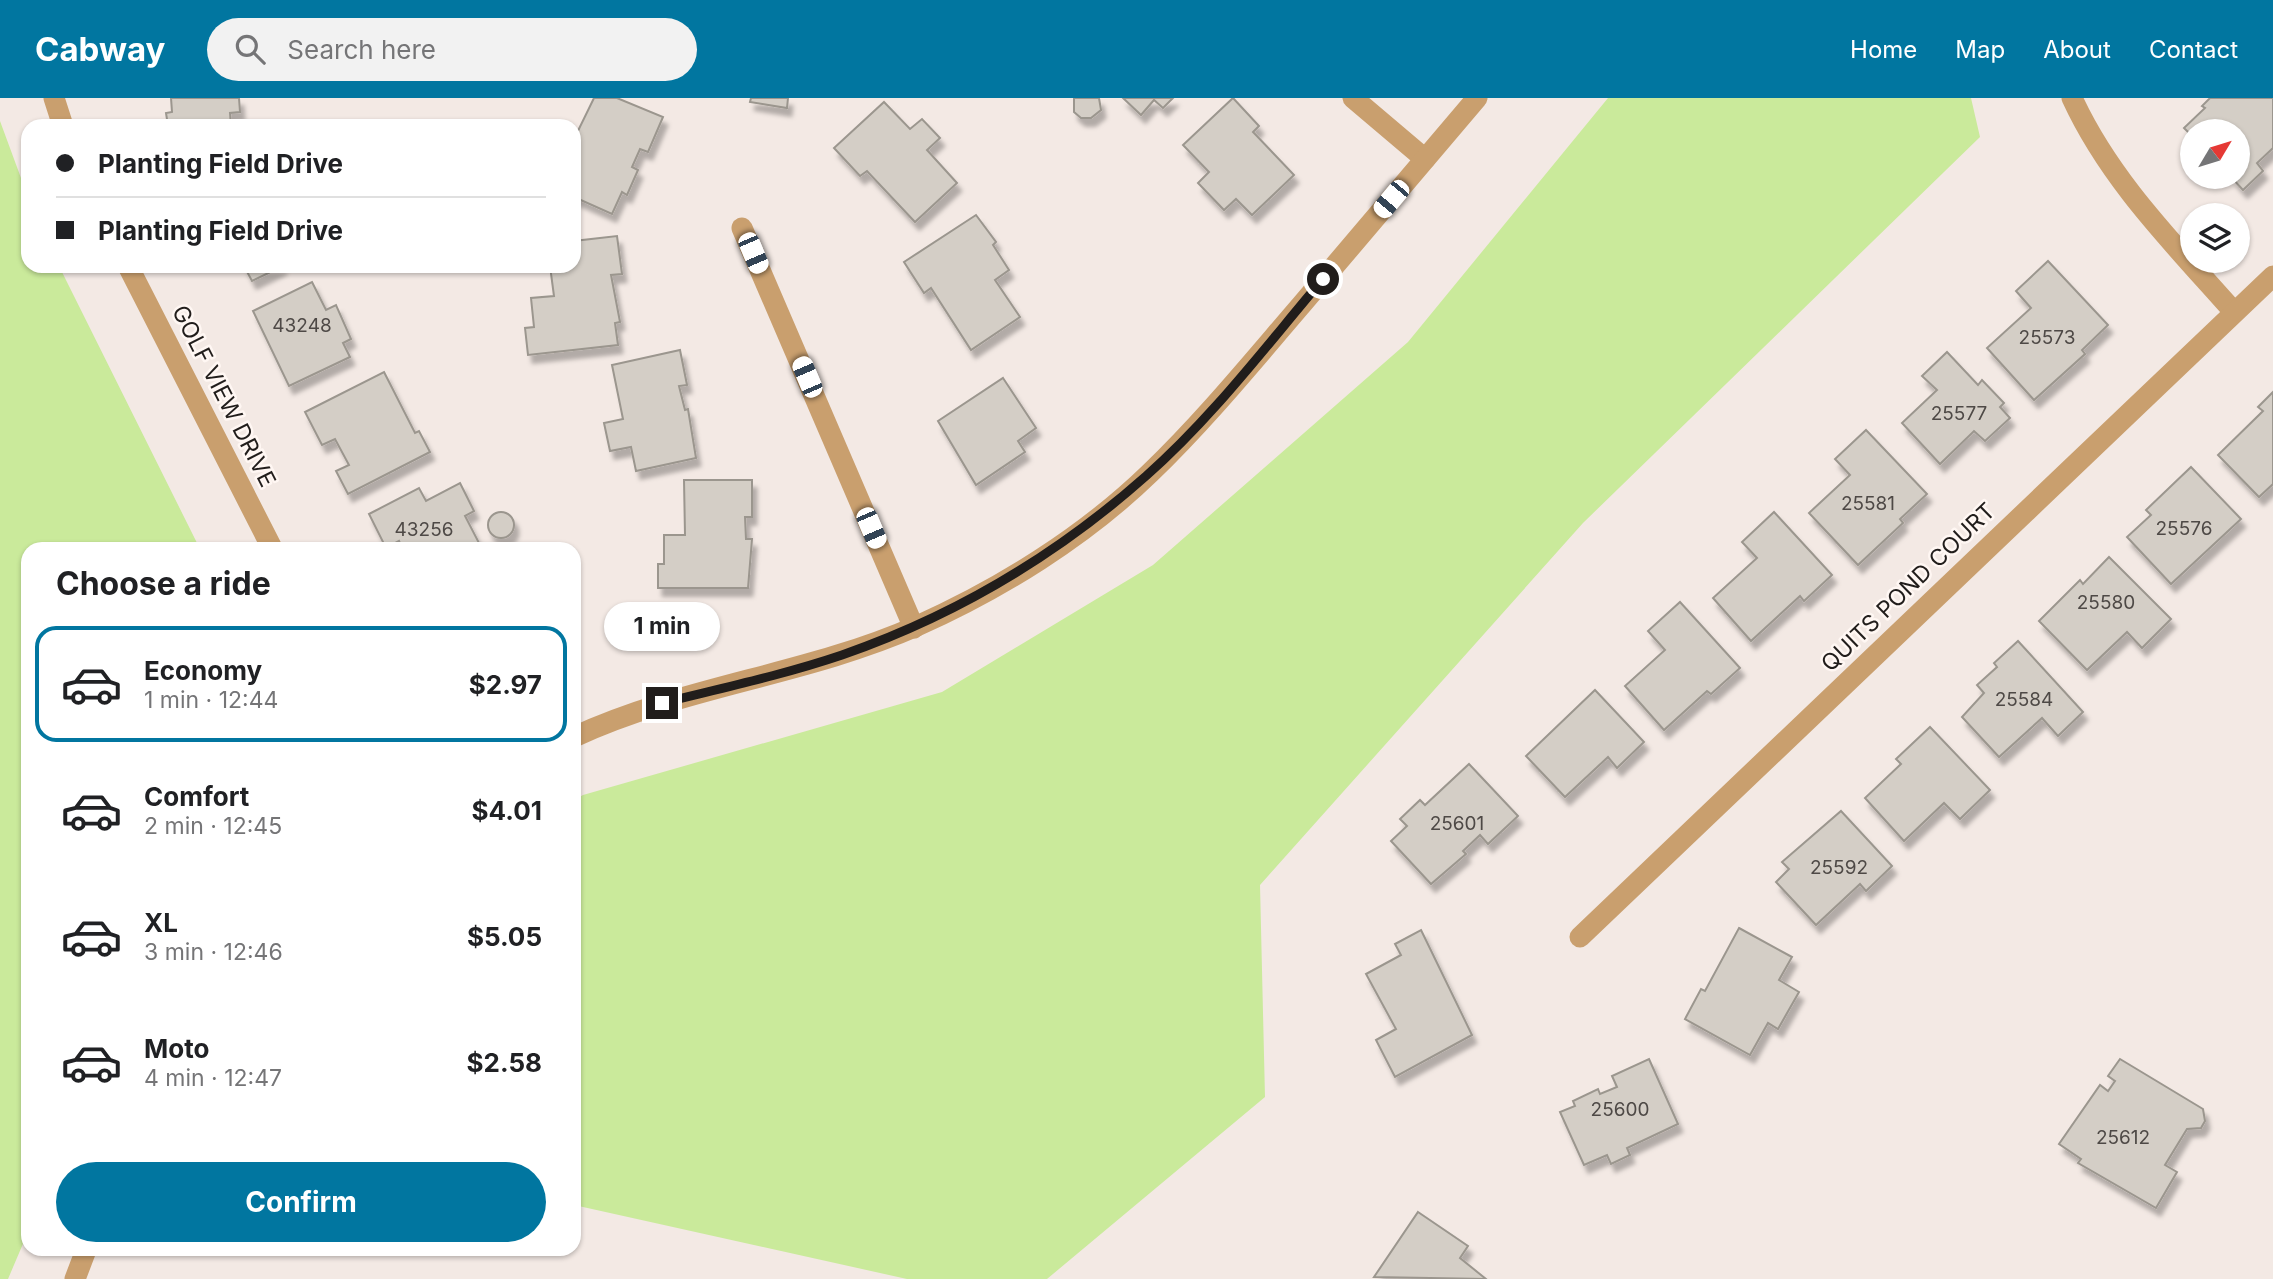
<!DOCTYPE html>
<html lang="en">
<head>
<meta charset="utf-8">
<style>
	:root { --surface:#fff; --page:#f2f2f2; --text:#202124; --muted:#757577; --line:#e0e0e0; --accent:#0176a0 }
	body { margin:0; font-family:Inter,sans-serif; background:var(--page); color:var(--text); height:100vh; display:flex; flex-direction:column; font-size:26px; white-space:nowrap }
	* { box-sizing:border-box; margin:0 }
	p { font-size:23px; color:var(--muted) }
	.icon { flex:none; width:38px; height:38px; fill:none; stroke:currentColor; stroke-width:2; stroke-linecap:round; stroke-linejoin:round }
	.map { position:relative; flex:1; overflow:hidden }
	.drawer { position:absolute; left:21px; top:444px; width:560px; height:714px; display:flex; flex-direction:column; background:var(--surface); border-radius:21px; box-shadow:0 2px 5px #0004 }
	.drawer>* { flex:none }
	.top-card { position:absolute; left:21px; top:21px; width:560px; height:154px; border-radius:21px; box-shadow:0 2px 5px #0004; display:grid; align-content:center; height:154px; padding:0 35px; background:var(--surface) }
	.needle { width:46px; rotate:52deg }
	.controls { position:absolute; left:2180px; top:21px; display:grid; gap:14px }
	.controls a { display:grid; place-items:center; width:70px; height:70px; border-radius:50%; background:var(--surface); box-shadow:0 2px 5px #0004; font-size:35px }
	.end { position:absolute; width:32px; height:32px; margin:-16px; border:9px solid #211d1b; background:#fff; box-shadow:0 0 0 4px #fff }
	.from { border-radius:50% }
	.bubble { position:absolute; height:49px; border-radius:24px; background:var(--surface); box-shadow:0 2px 5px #0004; font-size:23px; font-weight:700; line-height:49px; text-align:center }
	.car { position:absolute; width:21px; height:42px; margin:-21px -10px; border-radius:9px; box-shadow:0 0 5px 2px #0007; background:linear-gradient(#fff 24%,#345 0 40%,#fff 0 76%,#345 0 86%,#fff 0) }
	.top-card b { display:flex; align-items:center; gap:24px; height:66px; font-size:26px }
	.top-card b+b { border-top:2px solid var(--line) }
	.top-card i { width:18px; height:18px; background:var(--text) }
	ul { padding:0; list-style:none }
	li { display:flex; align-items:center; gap:21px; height:116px; margin:0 14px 10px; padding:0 21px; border:4px solid transparent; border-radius:21px }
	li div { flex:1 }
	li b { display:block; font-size:26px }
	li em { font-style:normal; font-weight:700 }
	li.active { border-color:var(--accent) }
	li>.icon { width:63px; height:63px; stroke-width:1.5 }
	h2 { padding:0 35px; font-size:32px; line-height:84px }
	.cta { display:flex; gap:14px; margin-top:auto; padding:14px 35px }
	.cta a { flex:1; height:80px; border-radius:42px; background:var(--accent); color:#fff; font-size:28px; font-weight:700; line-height:80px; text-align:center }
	header { display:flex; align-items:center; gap:42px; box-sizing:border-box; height:98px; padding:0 35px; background:var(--accent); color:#fff }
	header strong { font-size:33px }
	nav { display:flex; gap:38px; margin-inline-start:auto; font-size:24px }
	.search { width:490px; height:63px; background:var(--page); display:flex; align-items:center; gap:18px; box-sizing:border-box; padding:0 24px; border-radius:38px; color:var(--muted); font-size:26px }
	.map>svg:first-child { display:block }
</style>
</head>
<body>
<header>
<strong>Cabway</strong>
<div class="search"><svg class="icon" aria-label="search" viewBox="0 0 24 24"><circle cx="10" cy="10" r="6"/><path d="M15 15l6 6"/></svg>Search here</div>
<nav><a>Home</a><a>Map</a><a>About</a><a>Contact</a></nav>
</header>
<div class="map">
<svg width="2273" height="1181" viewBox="0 0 2273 1181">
	<defs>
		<filter id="shadow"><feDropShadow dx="4.5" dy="8" stdDeviation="2" flood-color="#0004"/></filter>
	</defs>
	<rect width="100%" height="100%" fill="#f3e9e4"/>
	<g fill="#caea9b">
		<polygon points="1608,0 1971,0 1980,39 1583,425 1260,787 1265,999 1047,1181 907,1181 574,1107 574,702 583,697 942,594 1153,467 1408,244"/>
		<polygon points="0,23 28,99 28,168 59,168 200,451 28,452 28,1134 8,1181 0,1181"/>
	</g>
	<g fill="#d4cec6" stroke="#9b968e" stroke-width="2" filter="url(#shadow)">
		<polygon points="171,0 239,0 240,14 230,15 231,28 168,28 166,15 172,14"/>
		<polygon points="594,0 617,0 663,19 648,54 640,51 632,69 638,72 627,97 622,94 612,116 574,99 574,41"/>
		<polygon points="751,0 750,0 788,0 787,10 750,4"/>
		<polygon points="1074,0 1099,0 1101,12 1091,20 1081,20 1074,14"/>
		<polygon points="1123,0 1173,0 1163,10 1154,2 1141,17"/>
		<polygon points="1233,0 1259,28 1253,34 1294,77 1252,117 1236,101 1224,112 1198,85 1209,74 1183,47"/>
		<polygon points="2210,0 2273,0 2273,50 2257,65 2263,73 2243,92 2231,79 2238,79 2238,33 2193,33 2193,39 2184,30 2205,10 2202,8"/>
		<polygon points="884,4 910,31 922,21 940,40 927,52 957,85 915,124 867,73 860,78 834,50"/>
		<polygon points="976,117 996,144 993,147 1009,172 995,182 1020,219 971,252 931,190 924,195 904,164"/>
		<polygon points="617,138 622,176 611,177 620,224 615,225 618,247 528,257 525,230 534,229 531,200 554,198 550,168 574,168 574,143"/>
		<polygon points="2048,163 2108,227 2082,252 2085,256 2034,302 1987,250 2031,210 2016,193"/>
		<polygon points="244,168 283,168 252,183"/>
		<polygon points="312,184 326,212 336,207 351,241 343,245 350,259 289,288 253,213"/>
		<polygon points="680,252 687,287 679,288 685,312 688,311 696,360 636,373 631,349 610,353 604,325 623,321 612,267"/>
		<polygon points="1947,254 1978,287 1982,282 2004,305 2000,309 2010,320 1985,343 1974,333 1940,366 1902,325 1937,292 1922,278"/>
		<polygon points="384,274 415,335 419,333 430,354 348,396 336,373 349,367 335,341 322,347 305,314"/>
		<polygon points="1003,280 1036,330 1018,343 1025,354 976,387 938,323"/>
		<polygon points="2273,294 2273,386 2259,399 2218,357 2263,313 2258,309"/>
		<polygon points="1866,332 1927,396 1900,421 1903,425 1858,467 1809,415 1850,377 1835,361"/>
		<polygon points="2191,369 2241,421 2171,486 2127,439 2151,417 2146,412"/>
		<polygon points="684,382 752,382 752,419 745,419 746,441 752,441 748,490 658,490 658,466 664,466 664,437 685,437"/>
		<polygon points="460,385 474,413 465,418 479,445 466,452 403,452 399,443 386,450 369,416 419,390 426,403"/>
		<polygon points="1774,414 1832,477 1804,503 1800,498 1751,543 1713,500 1757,460 1742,444"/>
		<circle cx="501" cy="427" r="13"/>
		<polygon points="2109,459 2171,521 2142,550 2127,534 2087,572 2039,523 2080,482 2083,486"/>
		<polygon points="1680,504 1740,570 1711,596 1707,593 1664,632 1625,588 1665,552 1648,533"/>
		<polygon points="2018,543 2083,614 2058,638 2042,620 1999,659 1962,619 1984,595 1977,587 1997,569 1994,565"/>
		<polygon points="1595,592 1644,644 1617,670 1608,659 1565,699 1526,658"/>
		<polygon points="1930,629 1990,692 1960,721 1944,705 1904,743 1865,700 1901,666 1896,661"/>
		<polygon points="1469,666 1518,718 1488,746 1480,737 1463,753 1466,756 1431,786 1391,743 1407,728 1400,721 1420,702 1425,707"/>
		<polygon points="1841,713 1892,768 1866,793 1860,786 1816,827 1776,784 1789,771 1782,764"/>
		<polygon points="1739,830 1792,859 1779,882 1799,894 1778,931 1768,925 1750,957 1685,921 1701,891 1705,893"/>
		<polygon points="1421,832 1472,937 1395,979 1376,942 1396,931 1366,876 1401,857 1395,846"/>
		<polygon points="1649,961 1678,1026 1627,1050 1630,1057 1611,1066 1607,1057 1584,1067 1560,1014 1575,1008 1573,1003 1598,991 1600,996 1617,989 1612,978"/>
		<polygon points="2120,961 2203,1011 2205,1023 2201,1030 2187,1031 2165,1067 2177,1074 2156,1110 2078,1065 2081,1061 2059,1046 2100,987 2108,993 2115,983 2108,978"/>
		<polygon points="1418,1114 1468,1148 1460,1160 1486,1181 1374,1179"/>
	</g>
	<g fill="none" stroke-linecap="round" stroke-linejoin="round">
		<g stroke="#c99f6e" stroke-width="21">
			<polyline points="54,0 63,28"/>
			<polyline points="1353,0 1425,61"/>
			<path d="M 2072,0 C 2110,83 2175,147 2234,214"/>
			<polyline points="742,130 914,530"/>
			<polyline points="128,168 273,452"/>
			<polyline points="1580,839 2273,178"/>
		</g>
		<g stroke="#c99f6e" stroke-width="21">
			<path d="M 574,639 C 684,588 806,577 917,528 C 1000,491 1084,439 1150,375 C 1205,322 1253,263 1303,205 C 1361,136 1419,68 1477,0"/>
			<polyline points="75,1181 86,1152"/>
		</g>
	</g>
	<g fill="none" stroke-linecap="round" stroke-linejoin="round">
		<path stroke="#211d1b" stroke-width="9" d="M 662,605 C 722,590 783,577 842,557 C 954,518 1057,457 1146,378 C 1212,320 1266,248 1323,181"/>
	</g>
	<g text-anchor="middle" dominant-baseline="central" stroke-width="5" stroke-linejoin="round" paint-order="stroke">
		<g font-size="19" fill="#4e4946">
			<text x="302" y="227">43248</text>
			<text x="2047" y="239">25573</text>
			<text x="1959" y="315">25577</text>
			<text x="1868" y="405">25581</text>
			<text x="2184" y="430">25576</text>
			<text x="424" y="431">43256</text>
			<text x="2106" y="504">25580</text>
			<text x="2024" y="601">25584</text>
			<text x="1457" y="725">25601</text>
			<text x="1839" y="769">25592</text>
			<text x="1620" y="1011">25600</text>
			<text x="2123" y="1039">25612</text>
		</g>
		<g font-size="23" fill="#211d1b" stroke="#fff7f3">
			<text transform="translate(224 298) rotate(63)">GOLF VIEW DRIVE</text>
			<text transform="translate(1908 489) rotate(-44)">QUITS POND COURT</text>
		</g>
	</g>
</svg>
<div class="controls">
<a><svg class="needle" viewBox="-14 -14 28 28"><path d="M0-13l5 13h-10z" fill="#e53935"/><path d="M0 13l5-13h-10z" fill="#757577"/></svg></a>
<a><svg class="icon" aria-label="layers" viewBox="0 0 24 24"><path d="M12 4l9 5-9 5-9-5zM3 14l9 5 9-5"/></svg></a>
</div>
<i class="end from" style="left:1323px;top:181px"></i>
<i class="end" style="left:662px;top:605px"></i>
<div class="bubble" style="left:604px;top:504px;width:116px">1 min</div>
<i class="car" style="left:1391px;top:101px;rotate:220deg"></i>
<i class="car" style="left:753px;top:155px;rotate:157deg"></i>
<i class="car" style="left:807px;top:279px;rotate:337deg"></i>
<i class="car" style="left:871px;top:430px;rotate:157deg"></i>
<div class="top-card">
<b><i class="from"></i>Planting Field Drive</b>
<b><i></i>Planting Field Drive</b>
</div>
<section class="drawer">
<h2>Choose a ride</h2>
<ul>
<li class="active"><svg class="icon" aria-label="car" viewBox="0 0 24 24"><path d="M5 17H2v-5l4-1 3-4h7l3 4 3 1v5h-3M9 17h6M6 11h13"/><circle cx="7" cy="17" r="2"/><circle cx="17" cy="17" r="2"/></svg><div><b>Economy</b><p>1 min · 12:44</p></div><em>$2.97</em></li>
<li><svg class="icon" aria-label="car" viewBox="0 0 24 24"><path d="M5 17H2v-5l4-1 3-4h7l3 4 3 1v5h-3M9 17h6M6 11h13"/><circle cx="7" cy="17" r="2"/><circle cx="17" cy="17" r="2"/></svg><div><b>Comfort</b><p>2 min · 12:45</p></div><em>$4.01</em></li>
<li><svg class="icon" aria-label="car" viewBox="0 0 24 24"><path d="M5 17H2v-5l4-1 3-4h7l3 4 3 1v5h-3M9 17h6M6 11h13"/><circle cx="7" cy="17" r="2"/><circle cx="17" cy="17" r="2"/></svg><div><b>XL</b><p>3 min · 12:46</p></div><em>$5.05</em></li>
<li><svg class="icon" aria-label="car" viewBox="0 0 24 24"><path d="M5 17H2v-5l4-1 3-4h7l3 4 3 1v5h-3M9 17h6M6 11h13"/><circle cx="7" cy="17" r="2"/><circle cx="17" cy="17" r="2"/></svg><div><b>Moto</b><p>4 min · 12:47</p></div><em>$2.58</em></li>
</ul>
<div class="cta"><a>Confirm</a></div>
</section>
</div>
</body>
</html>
